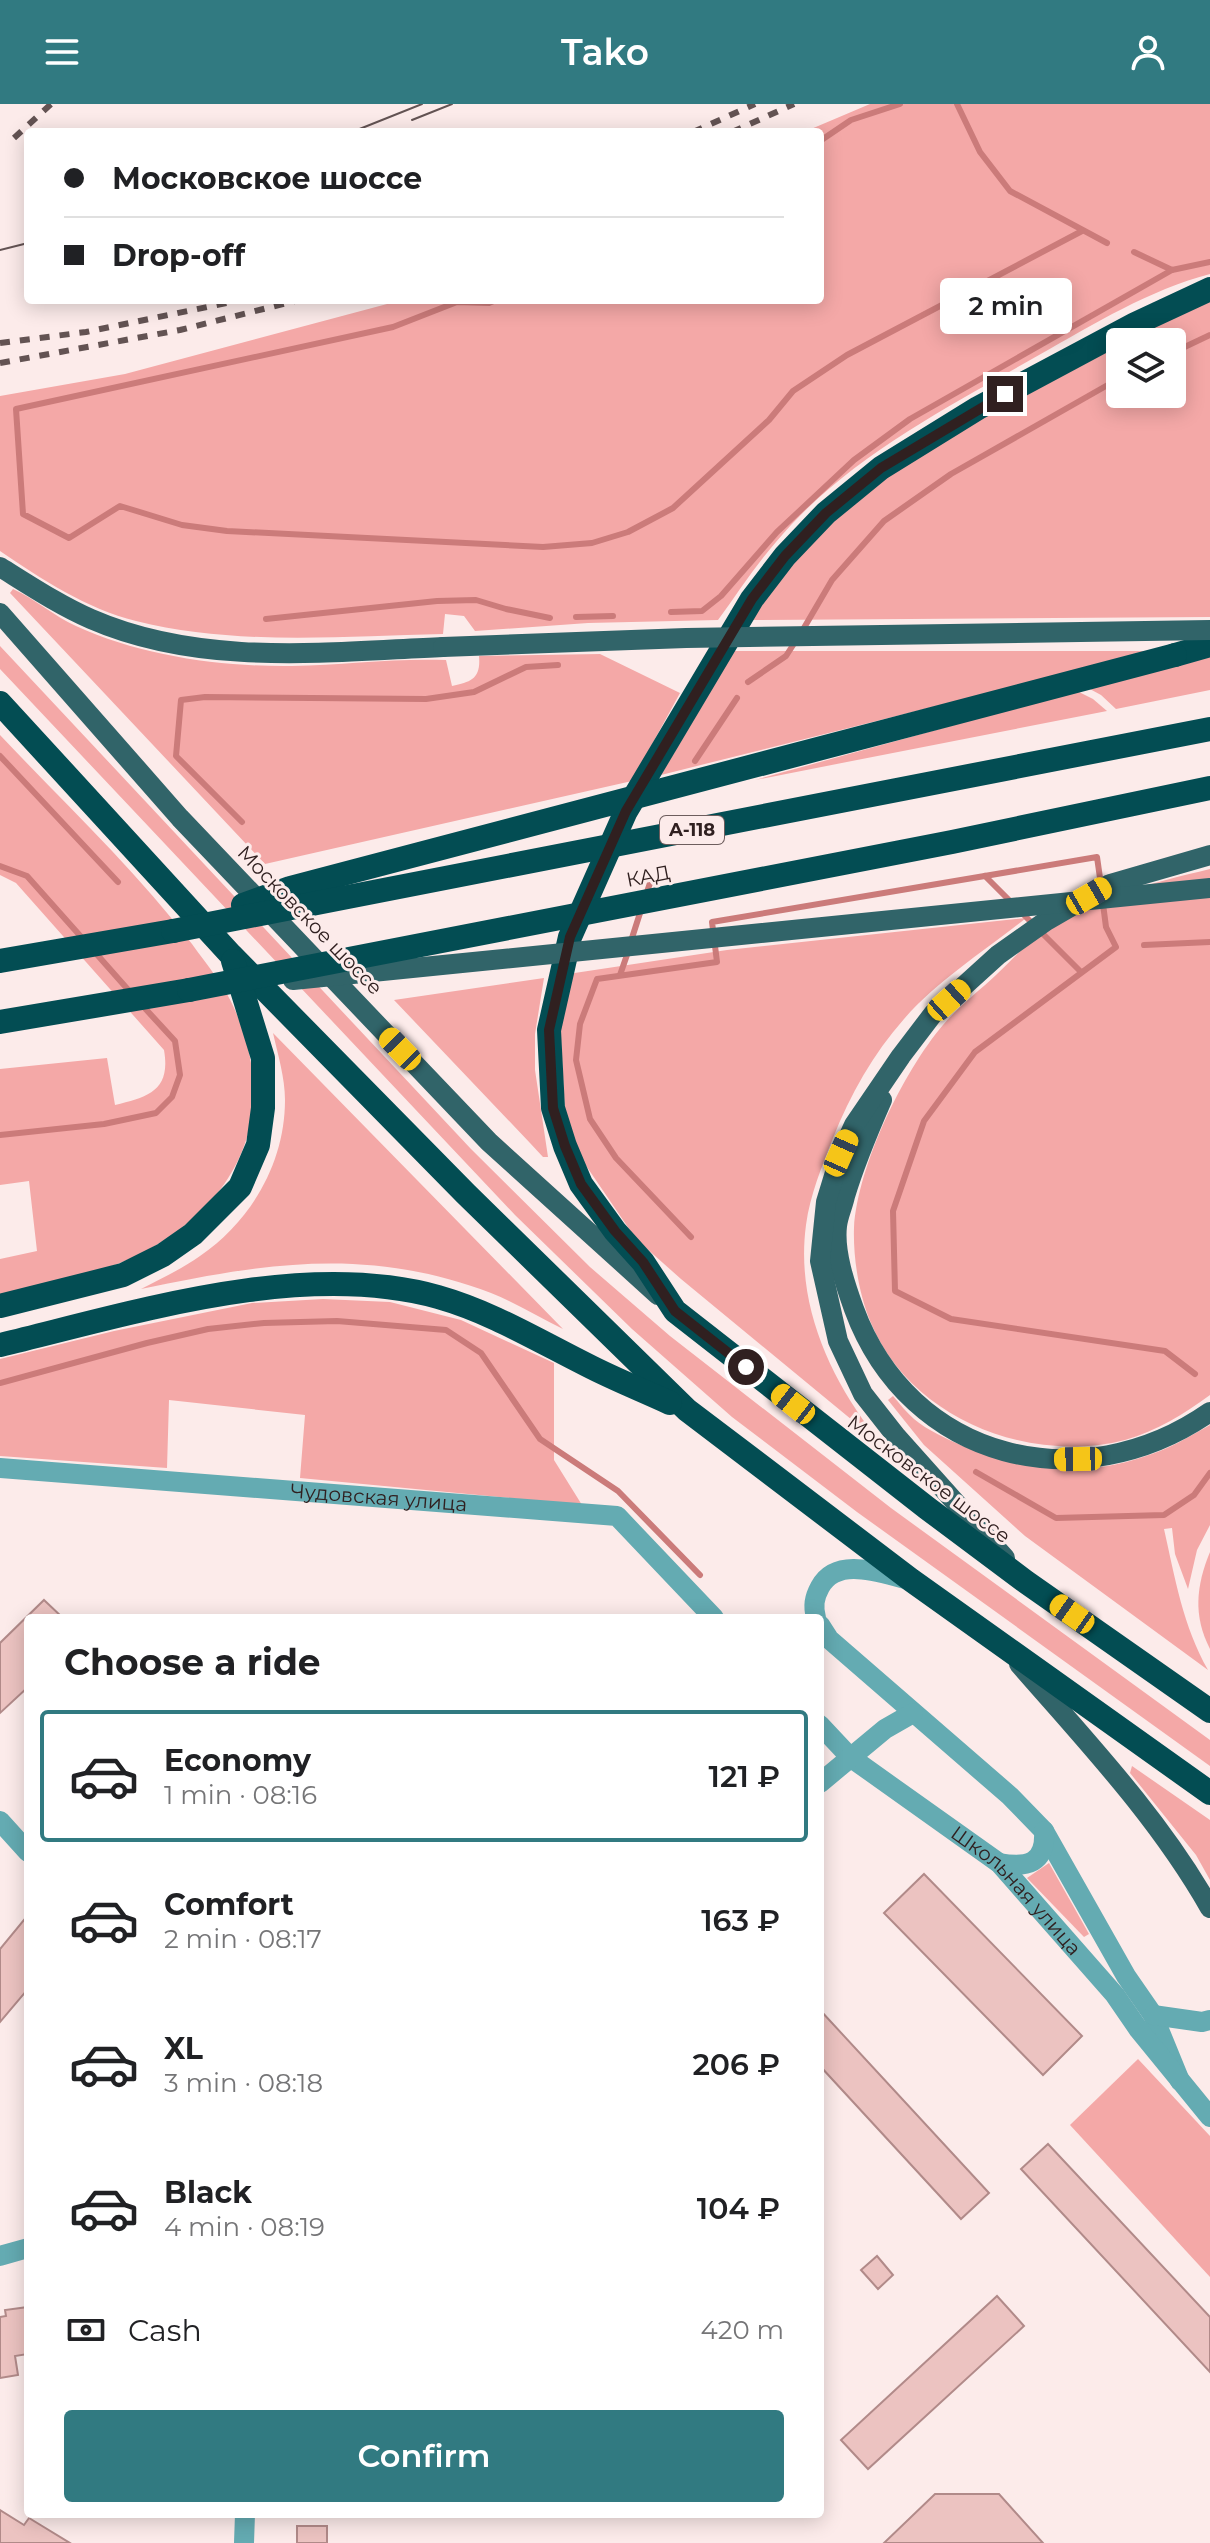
<!DOCTYPE html>
<html lang="en">
<head>
<meta charset="utf-8">
<style>
	:root { --surface:#fff; --page:#f2f2f2; --text:#202124; --muted:#757577; --line:#e0e0e0; --accent:#317a81 }
	body { margin:0; font-family:Montserrat,sans-serif; background:var(--page); color:var(--text); height:100vh; display:flex; flex-direction:column; font-size:30px; white-space:nowrap }
	* { box-sizing:border-box; margin:0 }
	p { font-size:26px; color:var(--muted) }
	.icon { flex:none; width:44px; height:44px; fill:none; stroke:currentColor; stroke-width:2; stroke-linecap:round; stroke-linejoin:round }
	.map { position:relative; flex:1; overflow:hidden }
	.side { position:absolute; left:24px; top:1510px; width:800px; height:904px; display:flex; flex-direction:column; background:var(--surface); border-radius:8px; box-shadow:0 4px 20px #0003 }
	.side>* { flex:none }
	.top-card { position:absolute; left:24px; top:24px; width:800px; height:176px; border-radius:8px; box-shadow:0 4px 20px #0003; display:grid; align-content:center; height:176px; padding:0 40px; background:var(--surface) }
	.tools { position:absolute; left:1106px; top:224px; display:grid; gap:16px }
	.tools a { display:grid; place-items:center; width:80px; height:80px; border-radius:8px; background:var(--surface); box-shadow:0 4px 20px #0003; font-size:40px }
	.end { position:absolute; width:36px; height:36px; margin:-18px; border:10px solid #302020; background:#fff; box-shadow:0 0 0 4px #fff }
	.from { border-radius:50% }
	.bubble { position:absolute; height:56px; border-radius:8px; background:var(--surface); box-shadow:0 4px 20px #0003; font-size:26px; font-weight:600; line-height:56px; text-align:center }
	.car { position:absolute; width:24px; height:48px; margin:-24px -12px; border-radius:10px; box-shadow:0 0 6px 2px #0007; background:linear-gradient(#f5c518 24%,#345 0 40%,#f5c518 0 76%,#345 0 86%,#f5c518 0) }
	.top-card b { display:flex; align-items:center; gap:28px; height:76px; font-size:30px }
	.top-card b+b { border-top:2px solid var(--line) }
	.top-card i { width:20px; height:20px; background:var(--text) }
	ul { padding:0; list-style:none }
	li { display:flex; align-items:center; gap:24px; height:132px; margin:0 16px 12px; padding:0 24px; border:4px solid transparent; border-radius:8px }
	li div { flex:1 }
	li b { display:block; font-size:30px }
	li em { font-style:normal; font-weight:600 }
	li.on { border-color:var(--accent) }
	li>.icon { width:72px; height:72px; stroke-width:1.5 }
	h2 { padding:0 40px; font-size:36px; line-height:96px }
	.pay { display:flex; align-items:center; gap:20px; height:88px; padding:0 40px; font-size:30px }
	.pay p { margin-inline-start:auto }
	.button { display:flex; gap:16px; margin-top:auto; padding:16px 40px }
	.button a { flex:1; height:92px; border-radius:8px; background:var(--accent); color:#fff; font-size:32px; font-weight:600; line-height:92px; text-align:center }
	header { display:flex; justify-content:space-between; align-items:center; height:104px; padding:0 40px; background:var(--accent); color:#fff; font-size:36px; font-weight:600 }
	.map>svg:first-child { display:block }
</style>
</head>
<body>
<header><svg class="icon" aria-label="menu" viewBox="0 0 24 24"><path d="M4 6h16M4 12h16M4 18h16"/></svg>Tako<svg class="icon" aria-label="person" viewBox="0 0 24 24"><circle cx="12" cy="8" r="4"/><path d="M4 21q1-7 8-7t8 7"/></svg></header>
<div class="map">
<svg width="1210" height="2439" viewBox="0 0 1210 2439">
	<rect width="100%" height="100%" fill="#fcebea"/>
	<g fill="#f4a8a7">
		<path d="M 870,0 L 1210,0 L 1210,170 C 1149,186 1094,220 1039,251 C 947,304 846,354 776,438 C 755,462 737,490 718,516 L 588,519 L 475,527 L 464,512 L 445,510 L 443,530 C 341,532 236,542 136,517 C 87,505 41,475 0,447 L 0,292 L 125,270 L 402,196 L 820,196 L 820,28 L 804,28 Z"/>
		<polygon points="1210,192 1210,513 751,516 769,488 823,423 894,364 983,312 1120,238 1120,290 1172,290 1172,238 1121,238"/>
		<path d="M 13,485 C 35,495 54,512 76,522 C 141,552 222,563 292,562 C 343,561 395,554 446,556 L 452,582 C 472,578 481,574 479,552 L 600,550 L 680,589 L 632,677 L 265,760 L 10,489 Z"/>
		<polygon points="0,542 471,1045 590,1163 670,1232 891,1404 1210,1636 1210,1662 857,1408 732,1313 632,1225 515,1111 0,565"/>
		<polygon points="734,547 1155,547 661,671"/>
		<polygon points="1210,550 1210,586 1116,605 1101,591 1088,584"/>
		<polygon points="1077,587 1093,595 1107,607 755,676"/>
		<path d="M 0,631 C 65,700 135,765 192,840 C 207,861 225,882 235,906 C 280,1009 240,1097 144,1148 C 100,1171 48,1180 0,1192 L 0,1155 L 37,1147 L 29,1077 L 0,1081 L 0,965 L 107,954 L 115,1001 C 149,993 171,986 164,946 L 16,779 L 0,771 Z"/>
		<path d="M 1210,765 L 1210,1291 C 1184,1310 1157,1327 1125,1336 C 1029,1361 910,1314 871,1219 C 859,1191 853,1154 854,1124 C 858,1061 903,968 943,921 C 959,902 979,887 996,871 C 1011,857 1025,841 1041,829 C 1090,794 1152,779 1210,765 Z"/>
		<path d="M 1026,814 C 986,846 938,876 904,915 C 873,950 850,991 833,1034 C 822,1062 810,1091 806,1121 C 796,1195 826,1266 869,1324 L 869,1330 L 681,1175 L 636,1135 L 576,1047 L 565,1008 L 560,918 L 568,870 L 727,846 Z"/>
		<polygon points="544,874 535,930 535,966 548,1053 543,1053 530,1039 394,896"/>
		<path d="M 273,929 L 563,1225 C 539,1213 516,1199 491,1189 C 367,1142 266,1159 141,1185 C 160,1175 182,1165 200,1152 C 251,1117 285,1059 285,996 C 285,974 278,951 273,929 Z"/>
		<polygon points="323,1195 390,1198 461,1216 554,1259 554,1356 582,1401 300,1374 305,1311 169,1296 167,1364 0,1352 0,1255 114,1227 252,1199"/>
		<path d="M 893,1292 C 900,1300 906,1308 914,1315 C 927,1326 947,1335 963,1342 C 1020,1365 1083,1374 1143,1353 C 1167,1346 1189,1333 1210,1321 L 1210,1421 L 1197,1446 L 1188,1485 L 1175,1450 L 1172,1424 L 1164,1425 C 1175,1474 1183,1522 1208,1566 L 1025,1432 L 924,1341 L 888,1296 Z"/>
		<path d="M 1210,1448 L 1210,1545 C 1193,1512 1196,1482 1210,1448 Z"/>
		<polygon points="1132,1662 1210,1716 1210,1776 1196,1751 1130,1669"/>
		<polygon points="1049,1759 1089,1830 1084,1833 1027,1774"/>
		<polygon points="1138,1955 1210,2032 1210,2173 1070,2021"/>
	</g>
	<g fill="none" stroke-linecap="round" stroke-linejoin="round">
		<g stroke="#cb7b7a" stroke-width="6">
			<polyline points="957,0 980,48 1010,87 1107,139"/>
			<polyline points="820,37 851,16 900,0"/>
			<polyline points="1134,148 1172,166 1210,158"/>
			<polyline points="496,196 489,199 457,198 393,223 16,305 23,410 69,434 120,402 182,421 227,427 543,443 592,439 628,428 673,404 769,316 793,287 847,251 1082,127"/>
			<polyline points="1172,249 1210,231"/>
			<polyline points="671,508 702,507 721,492 777,428 854,356 910,315 1172,166"/>
			<polyline points="576,513 613,512"/>
			<polyline points="266,515 437,497 476,496 506,505 550,514"/>
			<polyline points="801,529 832,476 884,417 951,370 1120,274"/>
			<polyline points="748,578 786,552 795,538"/>
			<polyline points="0,652 118,778"/>
			<polyline points="695,657 737,594"/>
			<polyline points="242,718 176,652 181,596 205,593 426,595 474,588 526,563 558,561"/>
			<polyline points="0,762 27,772 83,835"/>
			<polyline points="985,772 1011,798"/>
			<polyline points="646,791 651,776"/>
			<polyline points="1103,800 1106,823 1116,843 975,948 924,1017 893,1107 895,1187 951,1215 1165,1247 1195,1270"/>
			<polyline points="1022,809 1081,868"/>
			<polyline points="631,837 641,806"/>
			<polyline points="1144,841 1210,838"/>
			<polyline points="93,846 131,889"/>
			<polyline points="620,871 628,848"/>
			<polyline points="0,1031 104,1020 156,1009 172,993 180,971 175,937 141,900"/>
			<polyline points="691,1133 616,1054 590,1015 576,956 580,920 597,875 717,858 712,818 1097,753 1101,781"/>
			<polyline points="0,1279 147,1239 208,1225 264,1219 337,1217 446,1226 481,1249 540,1335 618,1387 700,1471"/>
			<polyline points="976,1368 1056,1414 1164,1411 1194,1391 1210,1369"/>
		</g>
	</g>
	<g fill="#ecc3c1" stroke="#b18a89" stroke-width="2">
		<polygon points="44,1496 63,1514 28,1514 28,1583 0,1609 0,1539"/>
		<polygon points="924,1770 1082,1932 1043,1971 884,1809"/>
		<polygon points="28,1811 28,1885 0,1918 0,1845"/>
		<polygon points="820,1906 989,2089 961,2115 820,1962"/>
		<polygon points="1048,2040 1210,2213 1210,2268 1021,2065"/>
		<polygon points="877,2152 893,2171 878,2185 861,2166"/>
		<polygon points="997,2192 1024,2222 868,2365 841,2336"/>
		<polygon points="28,2203 28,2250 15,2252 18,2271 0,2274 0,2213 6,2212 5,2206"/>
		<polygon points="935,2390 999,2390 1043,2439 884,2439"/>
		<polygon points="0,2406 24,2421 29,2414 70,2439 0,2439"/>
		<rect x="297" y="2422" width="30" height="17"/>
	</g>
	<g fill="none" stroke-linecap="round" stroke-linejoin="round">
		<g stroke="#64abb2" stroke-width="20">
			<path id="s1" d="M 0,1364 L 617,1412 L 714,1514"/>
			<path d="M 816,1514 C 813,1502 814,1494 820,1483 C 837,1451 883,1470 910,1476"/>
			<polyline points="820,1521 829,1535 1010,1692 1044,1727 1126,1872 1153,1911 1180,1977"/>
			<path id="s2" d="M 820,1621 L 850,1653 L 999,1759 L 1115,1891 L 1139,1926 L 1210,2013"/>
			<polyline points="820,1679 885,1625 913,1609"/>
			<polyline points="0,1717 28,1748"/>
			<path d="M 999,1759 C 1027,1764 1046,1760 1044,1727"/>
			<polyline points="1153,1911 1202,1918 1210,1916"/>
			<polyline points="0,2152 28,2144"/>
			<polyline points="244,2439 245,2410"/>
		</g>
		<g stroke="#316469" stroke-width="20">
			<path d="M 0,463 C 29,481 59,501 91,515 C 201,563 327,548 443,543"/>
			<polyline points="0,509 180,714 489,1038 658,1191"/>
			<path d="M 882,996 C 868,1028 855,1059 845,1092 C 843,1102 838,1112 837,1122 C 834,1148 845,1180 854,1205 C 910,1357 1081,1398 1210,1308"/>
			<polyline points="1005,1454 896,1332 863,1290 838,1237 820,1157 826,1098 841,1049 854,1021 901,952 933,910 998,851 1046,817 1110,780 1210,751"/>
			<path d="M 1019,1560 C 1087,1638 1159,1714 1210,1804"/>
		</g>
		<g stroke="#034d53" stroke-width="24">
			<polyline points="1210,185 1135,220 978,304 881,364 826,409 785,452 752,495 626,707 570,833 549,926 553,1004 565,1042 581,1080 615,1127 643,1158 675,1207 927,1404 1026,1478 1210,1607"/>
			<polyline points="1175,551 1210,541"/>
			<polyline points="0,599 231,851 466,1090 687,1306 911,1476 1210,1689"/>
			<polyline points="0,857 173,827"/>
			<polyline points="0,918 189,886"/>
			<polyline points="0,1202 123,1171 163,1151 193,1130 240,1083 258,1041 263,1004 263,954 233,857"/>
			<path d="M 0,1241 C 133,1209 302,1155 438,1193 C 491,1208 537,1236 587,1261 C 614,1275 642,1286 670,1299"/>
		</g>
		<g stroke="#635353" stroke-width="2">
			<polyline points="412,16 452,0"/>
			<polyline points="352,28 422,0"/>
			<polyline points="0,146 28,139"/>
		</g>
		<g stroke="#635353" stroke-width="6" stroke-dasharray="10 10" stroke-linecap="butt">
			<polyline points="693,28 755,0"/>
			<polyline points="732,28 794,0"/>
			<polyline points="14,34 51,0"/>
			<polyline points="0,239 86,228 241,196"/>
			<polyline points="0,259 180,226 299,196"/>
		</g>
		<g stroke="#316469" stroke-width="20">
			<polyline points="443,543 686,534 1210,526"/>
			<polyline points="293,876 1210,784"/>
		</g>
		<g stroke="#034d53" stroke-width="24">
			<polyline points="243,801 290,784 1175,551"/>
			<polyline points="173,827 1210,625"/>
			<polyline points="189,886 952,738 1210,684"/>
		</g>
	</g>
	<g fill="none" stroke-linecap="round" stroke-linejoin="round">
		<polyline stroke="#302020" stroke-width="10" points="746,1263 675,1207 643,1158 615,1127 581,1080 565,1042 553,1004 549,926 570,833 626,707 752,495 785,452 826,409 881,364 1005,290"/>
	</g>
	<g text-anchor="middle" dominant-baseline="central" stroke-width="6" stroke-linejoin="round" paint-order="stroke">
		<rect fill="#fcebea" stroke="#6d5d5d" stroke-width="2" x="660" y="712" width="64" height="28" rx="6"/>
		<g font-size="18" font-weight="bold" fill="#302020">
			<text x="692" y="726">А-118</text>
		</g>
		<g font-size="20" fill="#302020" stroke="#fcebea">
			<text transform="translate(648 772) rotate(-11)">КАД</text>
			<text transform="translate(310 816) rotate(46)">Московское шоссе</text>
			<text transform="translate(929 1375) rotate(37)">Московское шоссе</text>
			<text stroke="none"><textPath href="#s1" startOffset="380">Чудовская улица</textPath></text>
			<text stroke="none"><textPath href="#s2" startOffset="258">Школьная улица</textPath></text>
		</g>
	</g>
</svg>
<div class="tools">
<a><svg class="icon" aria-label="layers" viewBox="0 0 24 24"><path d="M12 4l9 5-9 5-9-5zM3 14l9 5 9-5"/></svg></a>
</div>
<i class="end from" style="left:746px;top:1263px"></i>
<i class="end" style="left:1005px;top:290px"></i>
<div class="bubble" style="left:940px;top:174px;width:132px">2 min</div>
<i class="car" style="left:1089px;top:792px;rotate:60deg"></i>
<i class="car" style="left:949px;top:896px;rotate:48deg"></i>
<i class="car" style="left:400px;top:945px;rotate:316deg"></i>
<i class="car" style="left:841px;top:1049px;rotate:24deg"></i>
<i class="car" style="left:793px;top:1300px;rotate:308deg"></i>
<i class="car" style="left:1078px;top:1355px;rotate:269deg"></i>
<i class="car" style="left:1072px;top:1510px;rotate:305deg"></i>
<div class="top-card">
<b><i class="from"></i>Московское шоссе</b>
<b><i></i>Drop-off</b>
</div>
<section class="side">
<h2>Choose a ride</h2>
<ul>
<li class="on"><svg class="icon" aria-label="car" viewBox="0 0 24 24"><path d="M5 17H2v-5l4-1 3-4h7l3 4 3 1v5h-3M9 17h6M6 11h13"/><circle cx="7" cy="17" r="2"/><circle cx="17" cy="17" r="2"/></svg><div><b>Economy</b><p>1 min · 08:16</p></div><em>121 ₽</em></li>
<li><svg class="icon" aria-label="car" viewBox="0 0 24 24"><path d="M5 17H2v-5l4-1 3-4h7l3 4 3 1v5h-3M9 17h6M6 11h13"/><circle cx="7" cy="17" r="2"/><circle cx="17" cy="17" r="2"/></svg><div><b>Comfort</b><p>2 min · 08:17</p></div><em>163 ₽</em></li>
<li><svg class="icon" aria-label="car" viewBox="0 0 24 24"><path d="M5 17H2v-5l4-1 3-4h7l3 4 3 1v5h-3M9 17h6M6 11h13"/><circle cx="7" cy="17" r="2"/><circle cx="17" cy="17" r="2"/></svg><div><b>XL</b><p>3 min · 08:18</p></div><em>206 ₽</em></li>
<li><svg class="icon" aria-label="car" viewBox="0 0 24 24"><path d="M5 17H2v-5l4-1 3-4h7l3 4 3 1v5h-3M9 17h6M6 11h13"/><circle cx="7" cy="17" r="2"/><circle cx="17" cy="17" r="2"/></svg><div><b>Black</b><p>4 min · 08:19</p></div><em>104 ₽</em></li>
</ul>
<div class="pay"><svg class="icon" aria-label="cash" viewBox="0 0 24 24"><path d="M3 7h18v10H3z"/><circle cx="12" cy="12" r="2"/></svg>Cash<p>420 m</p></div>
<div class="button"><a>Confirm</a></div>
</section>
</div>
</body>
</html>
